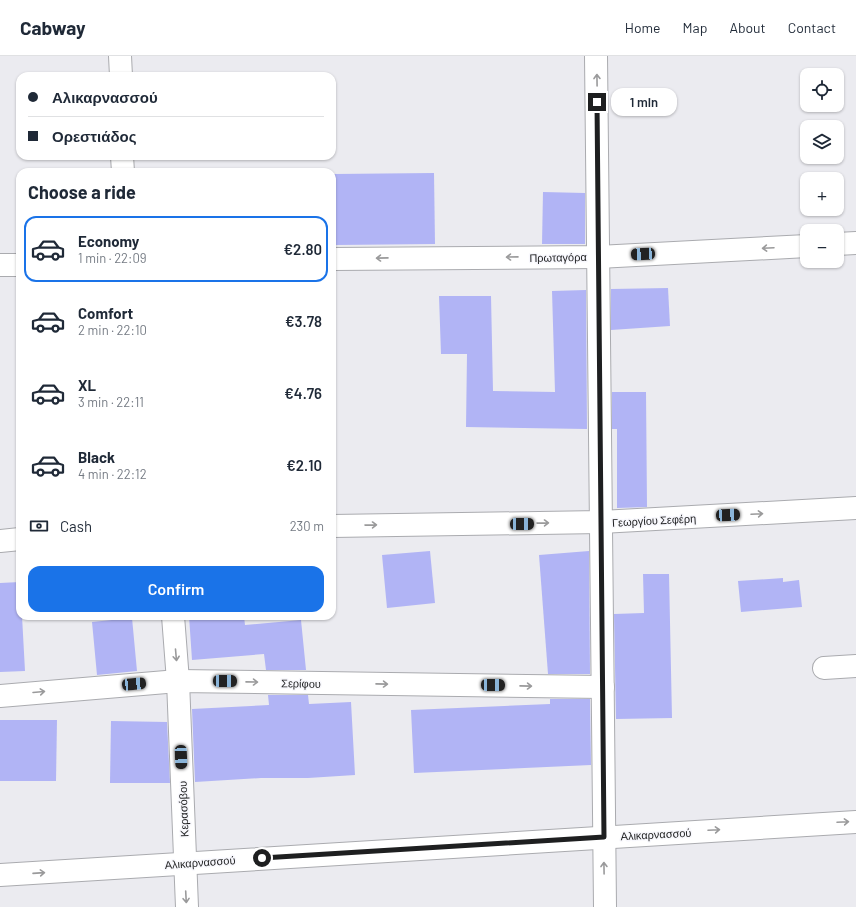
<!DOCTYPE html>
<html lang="en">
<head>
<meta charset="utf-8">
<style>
	:root { --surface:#fff; --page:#f6f6f7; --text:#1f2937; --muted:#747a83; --line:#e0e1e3; --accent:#1a73e8 }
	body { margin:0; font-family:Barlow,sans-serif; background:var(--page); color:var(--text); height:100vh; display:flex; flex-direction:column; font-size:15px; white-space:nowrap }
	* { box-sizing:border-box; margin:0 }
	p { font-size:13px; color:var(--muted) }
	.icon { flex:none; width:22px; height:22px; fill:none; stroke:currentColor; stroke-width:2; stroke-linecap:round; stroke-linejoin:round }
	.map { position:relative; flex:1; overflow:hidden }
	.panel { position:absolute; left:16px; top:112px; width:320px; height:452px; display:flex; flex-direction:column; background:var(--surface); border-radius:12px; box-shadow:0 1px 3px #0004 }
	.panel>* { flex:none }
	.guide { position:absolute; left:16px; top:16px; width:320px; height:88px; border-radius:12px; box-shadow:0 1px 3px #0004; display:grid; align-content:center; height:88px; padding:0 12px; background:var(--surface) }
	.tools { position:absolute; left:800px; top:12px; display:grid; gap:8px }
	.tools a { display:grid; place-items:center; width:44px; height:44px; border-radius:8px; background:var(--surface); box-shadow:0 1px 3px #0004; font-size:20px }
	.end { position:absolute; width:18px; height:18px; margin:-9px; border:5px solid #1e1f20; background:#fff; box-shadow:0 0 0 2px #fff }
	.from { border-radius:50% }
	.bubble { position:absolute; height:28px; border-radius:12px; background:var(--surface); box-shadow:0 1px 3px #0004; font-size:13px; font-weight:600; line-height:28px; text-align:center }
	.car { position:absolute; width:12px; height:24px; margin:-12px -6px; border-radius:5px; box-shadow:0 0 3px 1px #0007; background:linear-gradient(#222 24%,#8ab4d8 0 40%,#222 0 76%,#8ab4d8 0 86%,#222 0) }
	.guide b { display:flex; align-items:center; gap:14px; height:38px; font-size:15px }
	.guide b+b { border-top:1px solid var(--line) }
	.guide i { width:10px; height:10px; background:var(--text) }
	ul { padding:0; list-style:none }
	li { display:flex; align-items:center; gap:12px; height:66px; margin:0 8px 6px; padding:0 4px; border:2px solid transparent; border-radius:12px }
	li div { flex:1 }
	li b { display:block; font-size:15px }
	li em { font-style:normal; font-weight:600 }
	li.active { border-color:var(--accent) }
	li>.icon { width:36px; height:36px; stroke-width:1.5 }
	h2 { padding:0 12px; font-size:18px; line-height:48px }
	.pay { display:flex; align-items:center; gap:10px; height:44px; padding:0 12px; font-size:15px }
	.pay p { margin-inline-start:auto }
	.cta { display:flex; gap:8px; margin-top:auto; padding:8px 12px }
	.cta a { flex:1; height:46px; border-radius:12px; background:var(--accent); color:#fff; font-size:16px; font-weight:600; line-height:46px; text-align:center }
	header { display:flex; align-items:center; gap:24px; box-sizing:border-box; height:56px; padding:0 20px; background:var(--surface); border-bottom:1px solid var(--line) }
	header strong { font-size:19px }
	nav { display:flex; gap:22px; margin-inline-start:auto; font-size:14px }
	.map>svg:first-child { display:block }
</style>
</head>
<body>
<header>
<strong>Cabway</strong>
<nav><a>Home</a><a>Map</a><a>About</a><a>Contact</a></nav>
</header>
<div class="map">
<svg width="856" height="851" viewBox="0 0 856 851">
	<rect width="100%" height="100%" fill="#ebebf0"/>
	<g fill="#b1b4f5">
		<polygon points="434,117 435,188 335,189 334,118"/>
		<polygon points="543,136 585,137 585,188 542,188"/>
		<polygon points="668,232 670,270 611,274 611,233"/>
		<polygon points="586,234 587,373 466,371 467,298 441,298 439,240 491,240 493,335 555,336 552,235"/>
		<polygon points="612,336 646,336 647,451 617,452 617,373 612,373"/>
		<polygon points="430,495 435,547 387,552 382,499"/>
		<polygon points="589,495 590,618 548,618 539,499"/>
		<polygon points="643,518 669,518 672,662 616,663 614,558 644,557"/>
		<polygon points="783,522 783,526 799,524 802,551 741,556 738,525"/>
		<polygon points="20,526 20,560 22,560 25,615 0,616 0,527"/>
		<polygon points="189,560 244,560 245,569 301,564 306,614 266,614 264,598 192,604"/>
		<polygon points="132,562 137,615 97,619 92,566"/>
		<polygon points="268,639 308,639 309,648 351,646 355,719 308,722 261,722 195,726 192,653 269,649"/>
		<polygon points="550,643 590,643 591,709 414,717 411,654 550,648"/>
		<polygon points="0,664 57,664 56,725 0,725"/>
		<polygon points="111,665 167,666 170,727 110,727"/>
	</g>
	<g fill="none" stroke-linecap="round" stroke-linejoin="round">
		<defs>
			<g id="street">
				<polyline points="120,0 121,20"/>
				<polyline points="596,0 605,851"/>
				<polyline points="122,100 123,116"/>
				<polyline points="837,188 856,187"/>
				<polyline points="332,203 598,201 807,190"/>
				<polyline points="0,209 20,209"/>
				<polyline points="332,470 601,466 856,452"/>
				<polyline points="0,485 20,483"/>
				<polyline points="173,560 178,625 187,851"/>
				<polyline points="824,612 856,610"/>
				<polyline points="0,640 178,625 603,631"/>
				<polyline points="0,819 856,766"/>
			</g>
		</defs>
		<use href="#street" stroke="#aaabaf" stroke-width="24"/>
		<use href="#street" stroke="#fff" stroke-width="22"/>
	</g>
	<defs><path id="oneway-shaft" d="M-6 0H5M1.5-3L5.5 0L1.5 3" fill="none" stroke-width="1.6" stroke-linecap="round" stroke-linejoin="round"/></defs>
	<g stroke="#9a9a9b">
		<use href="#oneway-shaft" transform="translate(597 24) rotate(-91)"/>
		<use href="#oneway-shaft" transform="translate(768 192) rotate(177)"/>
		<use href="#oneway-shaft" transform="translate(512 201) rotate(179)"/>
		<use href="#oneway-shaft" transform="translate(382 202) rotate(179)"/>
		<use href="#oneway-shaft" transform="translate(757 458) rotate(-3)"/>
		<use href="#oneway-shaft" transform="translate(543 467) rotate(-1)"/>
		<use href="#oneway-shaft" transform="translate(371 469) rotate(-1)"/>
		<use href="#oneway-shaft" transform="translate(176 599) rotate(85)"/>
		<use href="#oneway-shaft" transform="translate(252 626) rotate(1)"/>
		<use href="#oneway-shaft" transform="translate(382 628) rotate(1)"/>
		<use href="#oneway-shaft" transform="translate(526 630) rotate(1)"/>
		<use href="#oneway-shaft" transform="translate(39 636) rotate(-5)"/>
		<use href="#oneway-shaft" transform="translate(843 766) rotate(-3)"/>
		<use href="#oneway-shaft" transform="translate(714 774) rotate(-3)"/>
		<use href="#oneway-shaft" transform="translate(604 812) rotate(-91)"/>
		<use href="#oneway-shaft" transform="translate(39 817) rotate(-4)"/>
		<use href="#oneway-shaft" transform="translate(186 841) rotate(87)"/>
	</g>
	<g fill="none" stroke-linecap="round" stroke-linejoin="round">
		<polyline stroke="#1e1f20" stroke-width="5" points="262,802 604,781 597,46"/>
	</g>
	<g text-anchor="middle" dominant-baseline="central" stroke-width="3" stroke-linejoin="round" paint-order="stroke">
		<g font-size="11" fill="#1e1f20" stroke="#f8f8fd">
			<text transform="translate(558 201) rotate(-1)">Πρωταγόρα</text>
			<text transform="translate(654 464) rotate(-3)">Γεωργίου Σεφέρη</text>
			<text transform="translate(301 627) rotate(1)">Σερίφου</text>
			<text transform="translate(183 753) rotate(-92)">Κερασόβου</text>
			<text transform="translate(656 778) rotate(-3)">Αλικαρνασσού</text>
			<text transform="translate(200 806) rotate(-4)">Αλικαρνασσού</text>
		</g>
	</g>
</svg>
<div class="tools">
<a><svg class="icon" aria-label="locate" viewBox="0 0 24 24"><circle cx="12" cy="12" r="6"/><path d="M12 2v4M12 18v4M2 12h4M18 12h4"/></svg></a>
<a><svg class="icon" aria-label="layers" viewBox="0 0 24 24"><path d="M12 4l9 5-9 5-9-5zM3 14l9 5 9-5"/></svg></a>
<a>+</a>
<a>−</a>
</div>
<i class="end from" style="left:262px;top:802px"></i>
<i class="end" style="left:597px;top:46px"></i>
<div class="bubble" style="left:611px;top:32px;width:66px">1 min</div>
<i class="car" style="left:643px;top:198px;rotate:267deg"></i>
<i class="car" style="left:728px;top:459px;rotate:87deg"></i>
<i class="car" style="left:522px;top:468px;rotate:89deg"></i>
<i class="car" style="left:225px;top:625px;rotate:91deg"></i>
<i class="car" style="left:134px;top:628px;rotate:85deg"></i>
<i class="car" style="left:493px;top:629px;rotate:91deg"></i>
<i class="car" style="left:181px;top:701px;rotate:178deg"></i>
<div class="guide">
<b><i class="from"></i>Αλικαρνασσού</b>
<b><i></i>Ορεστιάδος</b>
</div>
<section class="panel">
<h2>Choose a ride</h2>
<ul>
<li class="active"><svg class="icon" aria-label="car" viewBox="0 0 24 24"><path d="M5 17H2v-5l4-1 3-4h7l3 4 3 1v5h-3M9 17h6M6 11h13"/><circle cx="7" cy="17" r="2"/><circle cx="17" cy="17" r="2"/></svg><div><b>Economy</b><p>1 min · 22:09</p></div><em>€2.80</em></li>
<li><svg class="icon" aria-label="car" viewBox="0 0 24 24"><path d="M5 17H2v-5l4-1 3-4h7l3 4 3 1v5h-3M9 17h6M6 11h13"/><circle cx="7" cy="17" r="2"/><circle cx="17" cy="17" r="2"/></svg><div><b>Comfort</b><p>2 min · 22:10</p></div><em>€3.78</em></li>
<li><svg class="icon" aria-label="car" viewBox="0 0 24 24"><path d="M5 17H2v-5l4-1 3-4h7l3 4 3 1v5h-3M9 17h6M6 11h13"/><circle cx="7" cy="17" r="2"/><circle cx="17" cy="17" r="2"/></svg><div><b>XL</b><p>3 min · 22:11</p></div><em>€4.76</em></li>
<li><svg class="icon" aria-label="car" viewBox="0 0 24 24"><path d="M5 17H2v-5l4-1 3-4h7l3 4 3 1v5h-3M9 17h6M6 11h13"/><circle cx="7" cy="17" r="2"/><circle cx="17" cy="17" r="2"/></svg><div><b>Black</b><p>4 min · 22:12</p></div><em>€2.10</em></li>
</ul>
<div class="pay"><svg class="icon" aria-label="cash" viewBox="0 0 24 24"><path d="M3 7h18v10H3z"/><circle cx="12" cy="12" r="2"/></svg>Cash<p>230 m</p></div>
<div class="cta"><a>Confirm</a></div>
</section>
</div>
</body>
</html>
